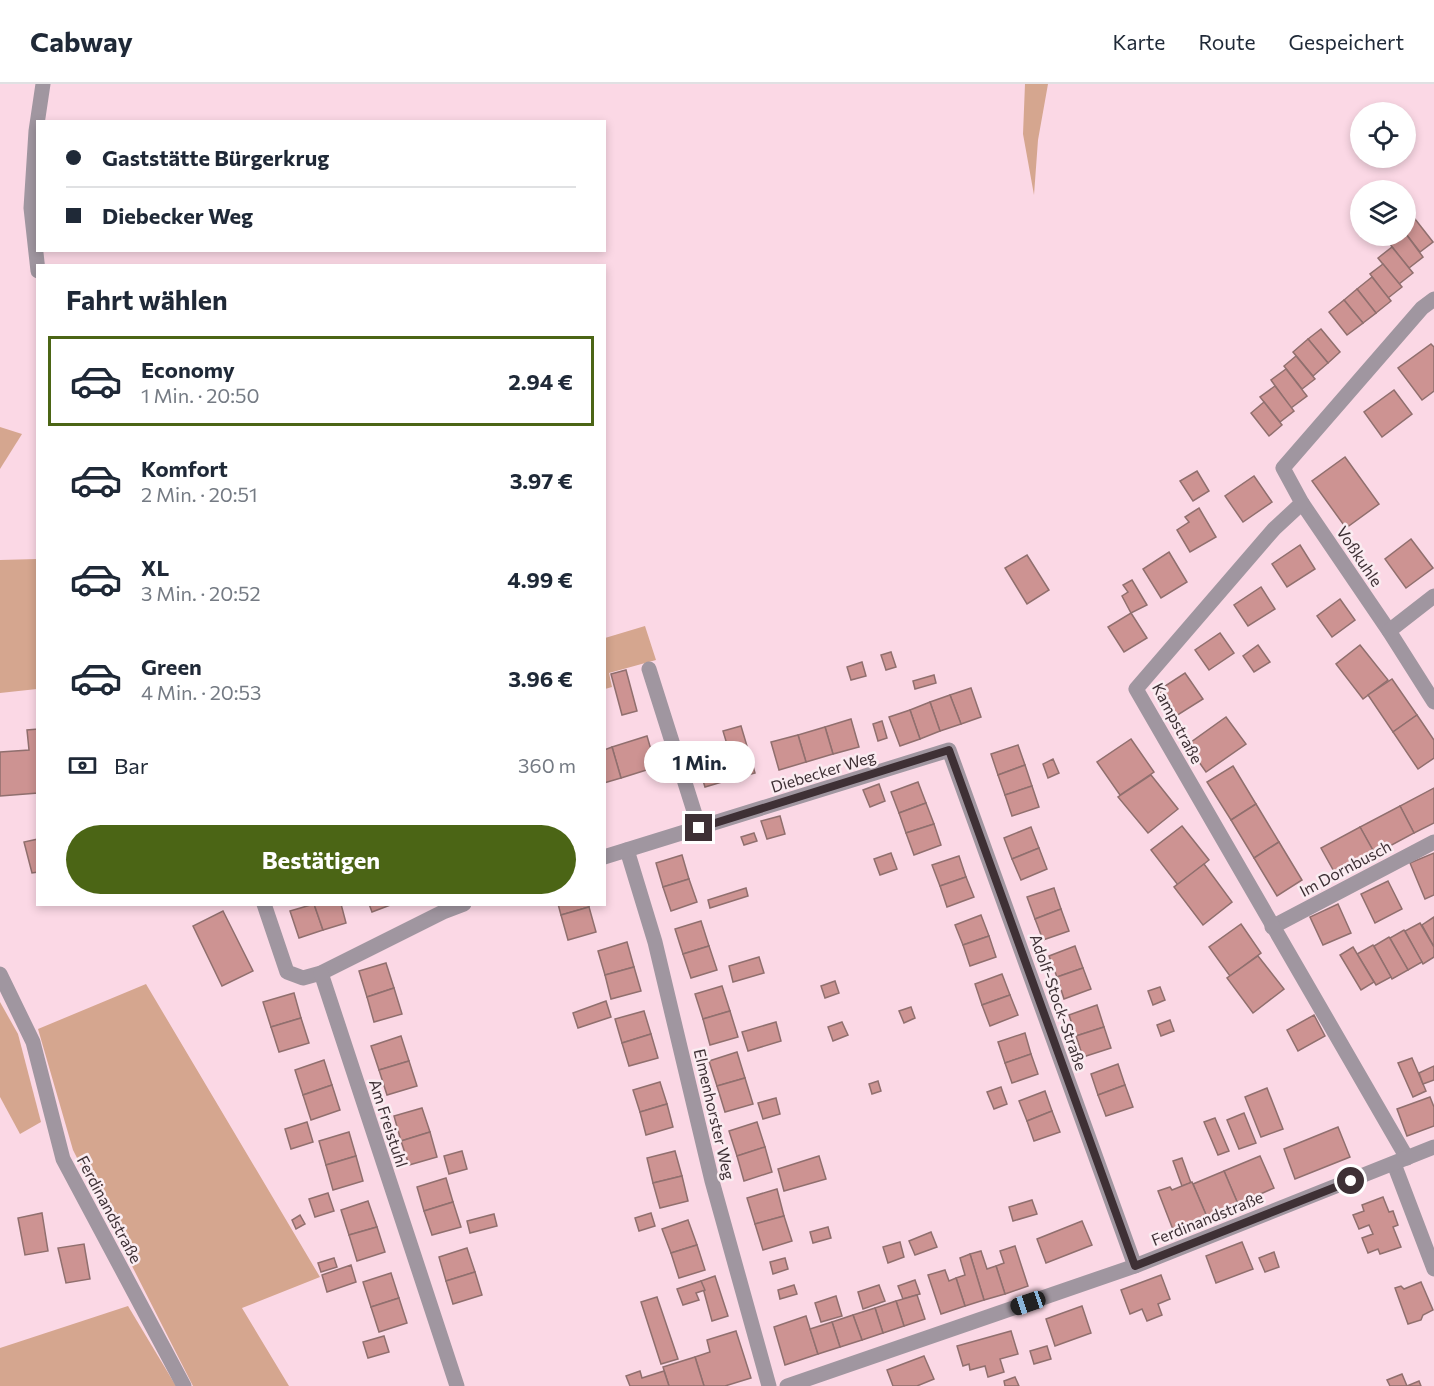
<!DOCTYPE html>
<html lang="de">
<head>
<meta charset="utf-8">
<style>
	:root { --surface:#fff; --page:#f2f2f3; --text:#1f2937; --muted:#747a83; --line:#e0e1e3; --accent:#4b6515 }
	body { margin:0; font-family:Commissioner,sans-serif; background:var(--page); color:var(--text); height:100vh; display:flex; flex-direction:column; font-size:22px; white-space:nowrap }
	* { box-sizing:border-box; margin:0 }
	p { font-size:20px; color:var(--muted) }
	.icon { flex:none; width:33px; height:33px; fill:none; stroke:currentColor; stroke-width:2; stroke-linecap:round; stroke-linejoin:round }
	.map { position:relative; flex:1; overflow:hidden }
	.details { position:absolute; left:36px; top:180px; width:570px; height:642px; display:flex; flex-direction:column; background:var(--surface); border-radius:0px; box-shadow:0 3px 9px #0003 }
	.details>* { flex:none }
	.top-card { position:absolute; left:36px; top:36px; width:570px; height:132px; border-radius:0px; box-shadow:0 3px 9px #0003; display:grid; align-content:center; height:132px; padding:0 30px; background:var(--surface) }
	.tools { position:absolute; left:1350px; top:18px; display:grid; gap:12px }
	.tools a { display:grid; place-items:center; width:66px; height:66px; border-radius:50%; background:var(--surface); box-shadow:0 3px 9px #0003; font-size:30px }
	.end { position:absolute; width:27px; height:27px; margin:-14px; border:8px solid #3e3035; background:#fff; box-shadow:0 0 0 3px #fff }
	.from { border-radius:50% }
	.bubble { position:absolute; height:42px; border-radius:21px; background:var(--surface); box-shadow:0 3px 9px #0003; font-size:20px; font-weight:700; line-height:42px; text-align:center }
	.car { position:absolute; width:18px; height:36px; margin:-18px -9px; border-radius:8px; box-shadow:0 0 4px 2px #0007; background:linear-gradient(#222 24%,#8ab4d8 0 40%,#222 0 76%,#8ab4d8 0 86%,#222 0) }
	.top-card b { display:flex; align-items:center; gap:21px; height:57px; font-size:22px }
	.top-card b+b { border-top:2px solid var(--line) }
	.top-card i { width:15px; height:15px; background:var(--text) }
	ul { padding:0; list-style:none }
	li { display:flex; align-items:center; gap:18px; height:90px; margin:0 12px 9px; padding:0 18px; border:3px solid transparent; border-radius:0px }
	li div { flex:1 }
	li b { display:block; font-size:22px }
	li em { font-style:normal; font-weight:700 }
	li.current { border-color:var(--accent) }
	li>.icon { width:54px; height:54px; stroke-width:1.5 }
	h2 { padding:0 30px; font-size:27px; line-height:72px }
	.pay { display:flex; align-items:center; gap:15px; height:66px; padding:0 30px; font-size:22px }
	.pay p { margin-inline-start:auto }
	.button { display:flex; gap:12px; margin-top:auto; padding:12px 30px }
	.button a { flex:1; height:69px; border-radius:36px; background:var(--accent); color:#fff; font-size:24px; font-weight:700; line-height:69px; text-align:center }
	header { display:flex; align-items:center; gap:36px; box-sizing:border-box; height:84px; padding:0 30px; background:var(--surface); border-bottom:2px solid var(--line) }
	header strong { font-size:28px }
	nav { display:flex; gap:33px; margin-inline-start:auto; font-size:21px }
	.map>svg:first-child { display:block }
</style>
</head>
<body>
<header>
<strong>Cabway</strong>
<nav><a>Karte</a><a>Route</a><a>Gespeichert</a></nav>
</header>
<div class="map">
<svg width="1434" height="1302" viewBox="0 0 1434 1302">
	<rect width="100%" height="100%" fill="#fbd8e5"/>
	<g fill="#d5a68f">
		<polygon points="1025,0 1048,0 1038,56 1034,111 1023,50"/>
		<polygon points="0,343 22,350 0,385"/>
		<polygon points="37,475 37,605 0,609 0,476"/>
		<polygon points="645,542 656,576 609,589 612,603 605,605 605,554"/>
		<polygon points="146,900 320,1193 242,1224 289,1302 193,1302 73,1066 38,945"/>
		<polygon points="0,918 18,950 41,1038 20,1050 0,1013"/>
		<polygon points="128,1222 176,1302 0,1302 0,1264"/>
	</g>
	<g fill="#cd9392" stroke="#906f6e" stroke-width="1.5">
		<polygon points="1415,135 1433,158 1420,168 1406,150 1406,142"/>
		<polygon points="1406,150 1423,173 1409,184 1389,159 1399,152"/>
		<polygon points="1392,163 1413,189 1399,200 1378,174"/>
		<polygon points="1383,180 1402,203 1388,214 1370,190"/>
		<polygon points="1372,193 1391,217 1376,229 1357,205"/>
		<polygon points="1357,205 1376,229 1363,239 1344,216"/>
		<polygon points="1344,216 1363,239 1347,251 1329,228"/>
		<polygon points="1321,245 1340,268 1328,279 1308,255"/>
		<polygon points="1308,255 1328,279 1313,292 1293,268"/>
		<polygon points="1431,260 1434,263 1434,307 1422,316 1398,284"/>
		<polygon points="1296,272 1315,295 1302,305 1284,282"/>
		<polygon points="1286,285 1307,312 1291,324 1271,296"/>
		<polygon points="1275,302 1294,327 1280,338 1260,313"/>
		<polygon points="1394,306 1412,330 1382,353 1364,328"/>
		<polygon points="1264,318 1282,341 1269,352 1251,329"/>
		<polygon points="1345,373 1379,420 1346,444 1312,397"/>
		<polygon points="1197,387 1209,407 1193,417 1180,397"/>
		<polygon points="1254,392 1272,418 1243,438 1225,412"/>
		<polygon points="1199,424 1216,453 1190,468 1177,446 1189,438 1185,433"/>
		<polygon points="1411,455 1433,484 1406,504 1385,475"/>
		<polygon points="1300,461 1315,485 1287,503 1272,480"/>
		<polygon points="1169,468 1187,498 1161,514 1143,485"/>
		<polygon points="1027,471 1049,506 1027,520 1005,484"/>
		<polygon points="1132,496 1147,521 1131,529 1122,512 1128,508 1123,501"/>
		<polygon points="1261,503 1275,525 1248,542 1234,521"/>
		<polygon points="1340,515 1355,536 1332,553 1317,532"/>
		<polygon points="1131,529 1147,554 1124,568 1108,543"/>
		<polygon points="1220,549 1234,569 1209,586 1195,566"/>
		<polygon points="1258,561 1270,578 1254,588 1243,572"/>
		<polygon points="1360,561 1388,596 1363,615 1336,580"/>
		<polygon points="891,568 896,583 886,586 881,571"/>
		<polygon points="862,578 866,592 851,596 847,583"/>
		<polygon points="626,586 637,627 622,631 611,590"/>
		<polygon points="1185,589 1203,615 1176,632 1159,606"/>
		<polygon points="934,591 936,599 915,605 913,597"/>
		<polygon points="1392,595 1417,631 1393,648 1368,611"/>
		<polygon points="971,604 981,633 961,640 950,611"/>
		<polygon points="950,611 961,640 940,647 930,618"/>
		<polygon points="930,618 940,647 920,655 910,626"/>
		<polygon points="910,626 920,655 900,662 889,633"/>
		<polygon points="1417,631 1434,656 1434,674 1418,685 1393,648"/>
		<polygon points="1226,633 1246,660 1206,688 1187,661"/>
		<polygon points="851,635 859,663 833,670 825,643"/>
		<polygon points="882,637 887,654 878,657 873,640"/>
		<polygon points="741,642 755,689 732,695 724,669 729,667 723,647"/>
		<polygon points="825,643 833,670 806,678 798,651"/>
		<polygon points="38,645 38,709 0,712 0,668 29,666 27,646"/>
		<polygon points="798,651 806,678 779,686 771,658"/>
		<polygon points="647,652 656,683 621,694 612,663"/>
		<polygon points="1131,655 1154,688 1120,711 1097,678"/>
		<polygon points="1018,661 1025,681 998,691 991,670"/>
		<polygon points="612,663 621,694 604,699 604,666"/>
		<polygon points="724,669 732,695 705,703 697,677"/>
		<polygon points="1053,675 1059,689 1048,694 1043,680"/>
		<polygon points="1025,681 1032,702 1005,711 998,691"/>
		<polygon points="1233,682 1256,720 1231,736 1207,698"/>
		<polygon points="1151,691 1178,725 1148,749 1118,713"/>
		<polygon points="918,698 926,719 899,729 891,708"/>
		<polygon points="879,700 885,717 870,723 863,706"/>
		<polygon points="1032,702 1039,723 1012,732 1005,711"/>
		<polygon points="1434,704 1434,739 1414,749 1400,722"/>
		<polygon points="926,719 934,740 906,749 899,729"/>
		<polygon points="1256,720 1279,758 1254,774 1231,736"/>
		<polygon points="1400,722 1414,749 1375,770 1360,743"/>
		<polygon points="780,732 785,750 767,755 761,737"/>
		<polygon points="934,740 941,761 914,771 906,749"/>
		<polygon points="1182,742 1209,776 1178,801 1151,766"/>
		<polygon points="1031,743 1039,764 1012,775 1004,754"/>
		<polygon points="1360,743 1375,770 1336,791 1321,764"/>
		<polygon points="754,749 757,757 744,761 741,753"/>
		<polygon points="38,755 38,788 32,789 24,758"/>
		<polygon points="1279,758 1302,796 1277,812 1254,774"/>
		<polygon points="1039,764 1047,785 1021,796 1012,775"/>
		<polygon points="891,769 897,785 880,791 874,775"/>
		<polygon points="1434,769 1434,811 1425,815 1410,779"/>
		<polygon points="682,771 689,795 663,803 656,779"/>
		<polygon points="959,772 966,793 940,802 932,781"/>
		<polygon points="1204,780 1232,818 1203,841 1174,803"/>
		<polygon points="966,793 974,813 947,823 940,802"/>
		<polygon points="689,795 697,818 671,827 663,803"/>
		<polygon points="1388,797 1402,825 1375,839 1361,810"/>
		<polygon points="746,804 748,812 710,824 708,816"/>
		<polygon points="1054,804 1061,825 1035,835 1027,813"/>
		<polygon points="314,820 323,846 299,854 290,827"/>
		<polygon points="314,820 341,820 346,839 323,846"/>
		<polygon points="369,820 393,820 372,828"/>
		<polygon points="558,820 589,820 589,823 561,831"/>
		<polygon points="1338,820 1351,849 1323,861 1310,833"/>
		<polygon points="589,823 596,848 568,856 561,831"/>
		<polygon points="1061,825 1069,847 1043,856 1035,835"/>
		<polygon points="223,827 253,887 222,902 193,842"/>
		<polygon points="981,831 989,852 963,861 955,841"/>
		<polygon points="1434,833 1434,863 1422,841"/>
		<polygon points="701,837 709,862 683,870 675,845"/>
		<polygon points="1420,839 1434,863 1434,873 1423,880 1405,847"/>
		<polygon points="1241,840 1261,869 1230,892 1209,863"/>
		<polygon points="1404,846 1422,878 1408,886 1390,854"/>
		<polygon points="989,852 996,873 970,882 963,861"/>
		<polygon points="1389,853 1408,886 1392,895 1374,862"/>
		<polygon points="627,858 634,883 605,891 598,867"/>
		<polygon points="1373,861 1391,893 1376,901 1357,870"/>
		<polygon points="709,862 717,886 691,894 683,870"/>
		<polygon points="1075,862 1083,884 1057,893 1049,872"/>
		<polygon points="1353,863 1374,898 1361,906 1340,871"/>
		<polygon points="1258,872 1284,905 1253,929 1227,894"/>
		<polygon points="759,873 764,889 733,898 729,882"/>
		<polygon points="386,879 394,904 367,913 359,887"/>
		<polygon points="634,883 641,907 611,915 605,891"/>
		<polygon points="1083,884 1091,905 1064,915 1057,893"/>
		<polygon points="1002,890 1010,911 982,921 975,900"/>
		<polygon points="835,897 839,909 825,914 821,902"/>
		<polygon points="722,902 730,927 703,935 695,910"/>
		<polygon points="1160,903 1165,916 1153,921 1148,907"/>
		<polygon points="394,904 402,930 374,938 367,913"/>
		<polygon points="294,909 301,934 271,943 263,918"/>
		<polygon points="1010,911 1018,931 990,942 982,921"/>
		<polygon points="606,917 611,933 578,944 573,929"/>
		<polygon points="1097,921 1104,943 1076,952 1069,931"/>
		<polygon points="911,923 915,934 904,939 899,927"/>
		<polygon points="644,927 651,950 622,959 615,935"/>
		<polygon points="730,927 738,953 710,961 703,935"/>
		<polygon points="1314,931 1325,952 1298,967 1287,946"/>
		<polygon points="301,934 309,959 279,968 271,943"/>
		<polygon points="1170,936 1174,947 1161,952 1157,941"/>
		<polygon points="776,938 781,957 748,967 742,948"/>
		<polygon points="842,938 848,951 833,957 828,943"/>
		<polygon points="1104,943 1111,964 1083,973 1076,952"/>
		<polygon points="1025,949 1031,970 1005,979 998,958"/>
		<polygon points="651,950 658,974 629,982 622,959"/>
		<polygon points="401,952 409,977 379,986 371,962"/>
		<polygon points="737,968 745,994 717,1002 709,977"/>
		<polygon points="1031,970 1038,990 1012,999 1005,979"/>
		<polygon points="1412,974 1426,1007 1413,1013 1398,979"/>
		<polygon points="324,976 332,1001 303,1011 295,986"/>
		<polygon points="409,977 417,1002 387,1011 379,986"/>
		<polygon points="1118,980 1125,1001 1098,1011 1091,990"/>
		<polygon points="1434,982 1434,996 1423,1000 1419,989"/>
		<polygon points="745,994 753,1020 725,1028 717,1002"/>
		<polygon points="878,997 881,1007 872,1010 869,1000"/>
		<polygon points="660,998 667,1020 640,1028 633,1006"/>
		<polygon points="332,1001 340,1026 311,1036 303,1011"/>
		<polygon points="1125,1001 1133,1023 1106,1032 1098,1011"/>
		<polygon points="1001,1003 1007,1020 994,1025 987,1008"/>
		<polygon points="1267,1004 1283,1045 1261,1053 1245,1013"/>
		<polygon points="1045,1007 1052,1027 1027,1037 1019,1017"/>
		<polygon points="1430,1013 1434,1023 1434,1042 1407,1052 1397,1025"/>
		<polygon points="776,1014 780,1030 763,1035 758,1019"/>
		<polygon points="667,1020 673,1043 646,1051 640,1028"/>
		<polygon points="422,1024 430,1048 401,1057 394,1032"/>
		<polygon points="1052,1027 1060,1048 1034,1057 1027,1037"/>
		<polygon points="1244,1029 1256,1059 1239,1065 1227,1036"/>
		<polygon points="1215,1034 1229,1067 1218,1071 1204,1038"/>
		<polygon points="307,1038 313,1058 291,1065 285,1045"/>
		<polygon points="757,1038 765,1063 737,1072 729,1047"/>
		<polygon points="1338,1043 1350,1073 1295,1095 1284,1065"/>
		<polygon points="349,1048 356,1072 326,1081 319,1057"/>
		<polygon points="430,1048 437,1073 409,1081 401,1057"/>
		<polygon points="765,1063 772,1088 744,1097 737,1072"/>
		<polygon points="462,1067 467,1085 449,1090 444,1072"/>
		<polygon points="675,1067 682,1092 653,1099 647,1074"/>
		<polygon points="356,1072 363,1097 333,1106 326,1081"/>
		<polygon points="819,1072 826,1095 784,1107 778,1085"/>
		<polygon points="1260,1072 1274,1104 1238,1120 1224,1087"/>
		<polygon points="1182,1074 1191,1099 1182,1102 1173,1077"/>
		<polygon points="1224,1087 1238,1120 1207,1133 1193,1100"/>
		<polygon points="682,1092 688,1117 660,1124 653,1099"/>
		<polygon points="446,1094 453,1118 424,1127 417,1103"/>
		<polygon points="1192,1098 1207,1133 1175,1145 1172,1143 1158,1107 1170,1103 1172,1106"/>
		<polygon points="777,1105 784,1132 755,1140 747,1114"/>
		<polygon points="328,1109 334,1127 315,1133 309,1115"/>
		<polygon points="1383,1113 1389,1128 1393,1127 1398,1141 1393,1143 1401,1163 1380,1170 1378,1165 1368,1169 1362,1154 1373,1150 1369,1141 1359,1145 1353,1131 1364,1127 1362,1121"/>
		<polygon points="1032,1116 1037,1130 1013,1137 1009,1123"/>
		<polygon points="368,1117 377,1143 349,1151 341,1126"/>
		<polygon points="453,1118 461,1143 432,1151 424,1127"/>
		<polygon points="42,1129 48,1167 25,1171 18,1134"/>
		<polygon points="651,1129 655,1142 639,1147 635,1134"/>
		<polygon points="494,1130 497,1142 470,1149 467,1137"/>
		<polygon points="300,1131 305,1140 296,1145 292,1136"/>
		<polygon points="784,1132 792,1157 763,1166 755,1140"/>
		<polygon points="688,1136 697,1161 671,1169 662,1145"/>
		<polygon points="1082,1137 1092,1161 1046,1179 1037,1155"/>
		<polygon points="377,1143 385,1168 357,1177 349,1151"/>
		<polygon points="828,1143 831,1154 813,1159 810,1148"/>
		<polygon points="931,1148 937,1163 915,1171 909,1157"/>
		<polygon points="900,1158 904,1173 888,1179 883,1163"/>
		<polygon points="1242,1158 1253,1185 1216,1199 1206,1172"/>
		<polygon points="84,1160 90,1195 66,1199 58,1164"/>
		<polygon points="697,1161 705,1186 679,1194 671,1169"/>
		<polygon points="1015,1162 1028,1202 1005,1210 996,1182 1004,1179 1000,1167"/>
		<polygon points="467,1164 475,1188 446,1197 439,1173"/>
		<polygon points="981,1167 987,1185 996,1182 1005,1210 984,1216 970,1170"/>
		<polygon points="1274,1168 1279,1183 1265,1188 1259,1174"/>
		<polygon points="970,1170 984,1216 965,1222 956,1194 965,1191 960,1174"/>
		<polygon points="334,1174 337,1183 321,1188 318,1179"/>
		<polygon points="785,1174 788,1185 773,1190 770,1178"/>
		<polygon points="351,1181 356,1198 327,1208 322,1191"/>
		<polygon points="945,1186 949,1197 956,1194 965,1222 941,1230 928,1191"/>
		<polygon points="475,1188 482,1211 453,1220 446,1197"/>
		<polygon points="391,1189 399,1214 371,1223 363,1198"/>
		<polygon points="1161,1191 1170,1215 1158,1220 1162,1231 1147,1237 1142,1225 1130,1230 1121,1206"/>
		<polygon points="715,1192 728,1232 712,1237 701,1197"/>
		<polygon points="915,1196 920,1210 903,1215 898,1202"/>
		<polygon points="701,1197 705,1206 696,1209 699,1216 683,1221 677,1205"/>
		<polygon points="1421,1198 1433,1226 1423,1231 1421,1236 1408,1240 1395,1204 1401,1202 1404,1205"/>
		<polygon points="794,1201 797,1210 780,1215 778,1206"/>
		<polygon points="879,1201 885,1217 863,1225 858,1208"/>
		<polygon points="917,1211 925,1235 904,1242 896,1217"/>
		<polygon points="836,1212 842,1232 821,1238 815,1219"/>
		<polygon points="657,1213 678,1275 661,1280 641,1218"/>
		<polygon points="399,1214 407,1239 379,1248 371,1223"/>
		<polygon points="896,1217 904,1242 883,1249 875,1224"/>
		<polygon points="1082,1222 1091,1249 1055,1262 1046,1235"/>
		<polygon points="875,1224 883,1249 862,1256 853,1231"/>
		<polygon points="853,1231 862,1256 840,1263 832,1238"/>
		<polygon points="806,1232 818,1270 785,1281 774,1243"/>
		<polygon points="832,1238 840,1263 818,1270 810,1245"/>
		<polygon points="736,1247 751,1294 725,1302 704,1302 695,1273 710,1268 707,1256"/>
		<polygon points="1011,1247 1018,1270 1000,1275 1004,1288 988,1293 985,1282 970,1286 969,1280 963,1282 957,1262"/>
		<polygon points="384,1252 389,1268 368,1274 363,1258"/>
		<polygon points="1047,1262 1051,1275 1034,1280 1030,1267"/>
		<polygon points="924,1272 934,1295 917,1302 893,1302 887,1286"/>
		<polygon points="695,1273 704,1302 669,1302 663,1283"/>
		<polygon points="640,1287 642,1294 664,1287 669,1302 630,1302 626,1292"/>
		<polygon points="1402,1290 1407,1302 1419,1297 1421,1302 1390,1302 1387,1296"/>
		<polygon points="1015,1293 1019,1302 1005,1302 1004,1297"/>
	</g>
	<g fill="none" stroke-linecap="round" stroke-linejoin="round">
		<g stroke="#a096a0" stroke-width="15">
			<polyline points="38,187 31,124 36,47 43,0"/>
			<polyline points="1302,419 1389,547 1434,618"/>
			<polyline points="1389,547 1434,512"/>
			<polyline points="649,585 699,743"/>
			<polyline points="627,766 655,858 712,1097 769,1302"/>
			<polyline points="604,773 949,666 1135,1182"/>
			<polyline points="264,820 287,888 303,894 321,889 443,828 464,820"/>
			<polyline points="1272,843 1434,758"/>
			<polyline points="321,889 457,1302"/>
			<polyline points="0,890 33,958 63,1075 184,1302"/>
			<polyline points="1407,1074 1136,605 1274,445 1302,419 1283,384 1422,224 1434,215"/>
			<polyline points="1394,1080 1434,1185"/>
			<polyline points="787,1302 1135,1182 1434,1063"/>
		</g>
	</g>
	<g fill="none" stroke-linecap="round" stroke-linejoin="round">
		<polyline stroke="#3e3035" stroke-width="8" points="699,744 949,666 1135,1182 1351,1097"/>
	</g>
	<g text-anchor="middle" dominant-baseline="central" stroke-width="5" stroke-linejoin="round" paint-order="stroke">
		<g font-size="16" fill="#3e3035" stroke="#faecf1">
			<text transform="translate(1360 472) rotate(56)">Voßkuhle</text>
			<text transform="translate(1178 639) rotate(62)">Kampstraße</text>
			<text transform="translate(823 687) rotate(-17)">Diebecker Weg</text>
			<text transform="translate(1345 784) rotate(-28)">Im Dornbusch</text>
			<text transform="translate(1059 918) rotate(71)">Adolf-Stock-Straße</text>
			<text transform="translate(715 1030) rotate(77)">Elmenhorster Weg</text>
			<text transform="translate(389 1039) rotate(72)">Am Freistuhl</text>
			<text transform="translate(110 1125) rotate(62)">Ferdinandstraße</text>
			<text transform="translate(1207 1134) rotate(-22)">Ferdinandstraße</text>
		</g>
	</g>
</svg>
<div class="tools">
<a><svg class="icon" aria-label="locate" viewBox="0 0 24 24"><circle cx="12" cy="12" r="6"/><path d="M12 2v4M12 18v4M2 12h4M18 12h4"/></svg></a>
<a><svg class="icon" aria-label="layers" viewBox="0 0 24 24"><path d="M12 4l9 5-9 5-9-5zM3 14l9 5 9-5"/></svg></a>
</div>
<i class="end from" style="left:1351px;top:1097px"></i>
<i class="end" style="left:699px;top:744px"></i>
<div class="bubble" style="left:644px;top:657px;width:111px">1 Min.</div>
<i class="car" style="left:1028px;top:1219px;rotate:251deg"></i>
<div class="top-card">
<b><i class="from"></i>Gaststätte Bürgerkrug</b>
<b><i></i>Diebecker Weg</b>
</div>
<section class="details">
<h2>Fahrt wählen</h2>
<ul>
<li class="current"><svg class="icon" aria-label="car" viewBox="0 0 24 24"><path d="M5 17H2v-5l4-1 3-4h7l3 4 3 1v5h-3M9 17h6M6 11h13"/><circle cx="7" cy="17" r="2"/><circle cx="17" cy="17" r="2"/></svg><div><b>Economy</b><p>1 Min. · 20:50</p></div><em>2.94 €</em></li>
<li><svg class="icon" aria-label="car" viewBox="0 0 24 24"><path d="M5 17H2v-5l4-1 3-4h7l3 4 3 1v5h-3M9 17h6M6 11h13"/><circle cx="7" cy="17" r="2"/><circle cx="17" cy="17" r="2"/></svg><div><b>Komfort</b><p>2 Min. · 20:51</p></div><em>3.97 €</em></li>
<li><svg class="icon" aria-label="car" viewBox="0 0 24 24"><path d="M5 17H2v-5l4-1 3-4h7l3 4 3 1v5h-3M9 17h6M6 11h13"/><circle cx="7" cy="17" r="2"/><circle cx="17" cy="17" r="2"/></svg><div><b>XL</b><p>3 Min. · 20:52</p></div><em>4.99 €</em></li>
<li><svg class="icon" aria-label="car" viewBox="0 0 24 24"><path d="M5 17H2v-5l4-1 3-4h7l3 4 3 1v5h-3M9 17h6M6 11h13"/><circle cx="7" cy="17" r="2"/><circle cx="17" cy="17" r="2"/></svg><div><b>Green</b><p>4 Min. · 20:53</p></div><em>3.96 €</em></li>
</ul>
<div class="pay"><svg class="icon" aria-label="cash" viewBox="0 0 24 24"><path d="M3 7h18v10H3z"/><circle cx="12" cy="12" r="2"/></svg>Bar<p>360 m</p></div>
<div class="button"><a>Bestätigen</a></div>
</section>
</div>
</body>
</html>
